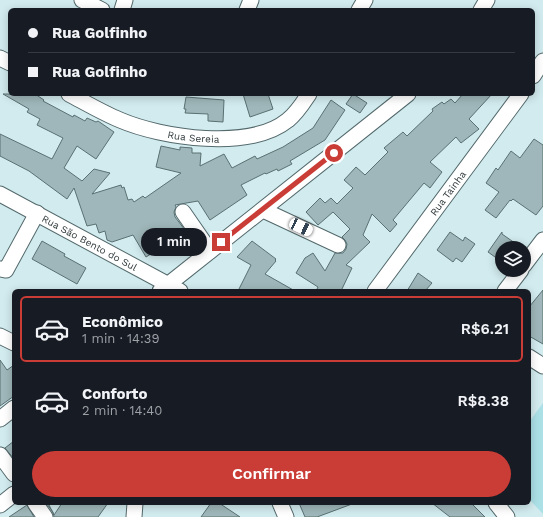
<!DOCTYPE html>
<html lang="pt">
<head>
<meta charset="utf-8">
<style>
	:root { --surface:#171b24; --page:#242831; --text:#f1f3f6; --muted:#9ea1a6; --line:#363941; --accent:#ca3c36 }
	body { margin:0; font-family:"Work Sans",sans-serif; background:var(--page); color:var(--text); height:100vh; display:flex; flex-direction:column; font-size:15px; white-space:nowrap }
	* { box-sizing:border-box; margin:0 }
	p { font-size:13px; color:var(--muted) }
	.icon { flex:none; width:22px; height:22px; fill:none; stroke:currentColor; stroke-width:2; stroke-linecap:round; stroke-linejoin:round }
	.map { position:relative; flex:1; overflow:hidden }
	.panel { position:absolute; left:12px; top:289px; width:519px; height:216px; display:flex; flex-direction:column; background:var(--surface); border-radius:6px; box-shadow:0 2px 10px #0003 }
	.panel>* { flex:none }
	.top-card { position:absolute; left:8px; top:8px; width:527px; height:88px; border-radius:6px; box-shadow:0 2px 10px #0003; display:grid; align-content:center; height:88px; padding:0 20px; background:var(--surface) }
	.buttons { position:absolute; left:495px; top:241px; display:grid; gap:8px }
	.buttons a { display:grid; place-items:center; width:36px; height:36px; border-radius:50%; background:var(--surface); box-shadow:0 2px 10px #0003; font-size:20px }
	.end { position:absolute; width:18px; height:18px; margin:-9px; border:5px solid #ca3c36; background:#fff; box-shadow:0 0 0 2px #fff }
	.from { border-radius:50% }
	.bubble { position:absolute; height:28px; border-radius:14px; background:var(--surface); box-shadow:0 2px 10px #0003; font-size:13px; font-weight:600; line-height:28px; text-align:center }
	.car { position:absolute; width:12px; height:24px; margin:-12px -6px; border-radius:5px; box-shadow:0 0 3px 1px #0007; background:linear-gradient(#fff 24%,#345 0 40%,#fff 0 76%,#345 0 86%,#fff 0) }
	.top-card b { display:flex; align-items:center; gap:14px; height:38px; font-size:15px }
	.top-card b+b { border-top:1px solid var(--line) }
	.top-card i { width:10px; height:10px; background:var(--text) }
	ul { padding:7px 0 0; list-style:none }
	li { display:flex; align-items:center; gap:12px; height:66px; margin:0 8px 6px; padding:0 12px; border:2px solid transparent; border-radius:6px }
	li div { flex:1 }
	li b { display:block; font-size:15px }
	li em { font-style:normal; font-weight:600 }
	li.on { border-color:var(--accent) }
	li>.icon { width:36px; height:36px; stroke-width:1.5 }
	.action { display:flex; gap:8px; margin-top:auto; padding:8px 20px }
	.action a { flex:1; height:46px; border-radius:24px; background:var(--accent); color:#fff; font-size:16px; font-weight:600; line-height:46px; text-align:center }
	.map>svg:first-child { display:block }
</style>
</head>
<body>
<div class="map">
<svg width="543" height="517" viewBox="0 0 543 517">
	<rect width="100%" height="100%" fill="#d2ebee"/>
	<polygon fill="#ace0e7" points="543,403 543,514 529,499 529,422"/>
	<g fill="#9fb7ba" stroke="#5a7073">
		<polygon points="3,94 35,94 44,100 43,101 73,117 74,115 85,121 87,118 96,122 98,121 114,132 96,159 77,146 64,168 82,181 94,169 110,173 92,194 121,185 122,188 124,187 128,200 132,199 134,202 143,196 145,198 181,173 156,167 161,146 180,150 180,147 192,148 192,153 201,153 200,166 224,154 232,168 255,156 257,159 283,147 313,128 331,100 345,110 325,140 290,161 292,164 278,171 277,169 266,174 265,173 241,185 247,195 210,220 198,201 175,205 176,207 174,212 175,217 185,230 181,233 183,234 146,257 133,235 112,242 107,240 105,231 99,233 96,224 87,226 74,188 67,199 29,171 0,156 0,134 52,159 63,138 37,125 40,119 27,112 29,109"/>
		<polygon points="243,94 268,94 273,109 250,117"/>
		<polygon points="353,94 367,103 360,113 346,104"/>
		<polygon points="463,94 492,94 469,119 479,129 461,143 456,137 430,162 442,172 430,188 424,183 393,220 397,224 390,232 372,214 363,235 370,242 346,265 352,268 341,291 316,291 318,287 296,273 305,258 313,253 325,271 335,253 343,253 346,249 347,244 345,240 342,237 350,229 333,212 318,225 306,212 320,198 325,203 331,198 337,204 353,188 344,180 356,167 365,175 388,152 384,148 403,132 407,136 433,111 432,109 442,102 444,104 451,99 455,103"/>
		<polygon points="186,97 224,100 223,122 208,121 208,114 185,113 186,109 184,109"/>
		<polygon points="534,139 543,145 543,206 536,215 513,199 511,201 510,200 496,218 485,210 499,192 486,183 496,168 498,170 511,151 520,158"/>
		<polygon points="450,232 463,241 465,237 475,244 462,262 456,258 453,262 437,250"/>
		<polygon points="502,232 502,234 522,248 502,248 502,262 488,252"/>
		<polygon points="42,241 65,254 64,256 86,268 77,284 32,259"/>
		<polygon points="252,241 276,259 275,260 276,261 265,274 295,291 238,291 251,265 237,257"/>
		<polygon points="418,273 432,283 425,291 407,291"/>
		<polygon points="543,290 543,344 529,336 529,307"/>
		<polygon points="0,360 7,370 14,365 14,396 0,406"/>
		<polygon points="14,441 14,459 5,448"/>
		<polygon points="46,503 48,503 54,515 62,503 108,503 98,517 54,517 53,512"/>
		<polygon points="211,503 219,503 240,517 201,517"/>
		<polygon points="299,503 351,503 352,504 317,517 305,517"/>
		<polygon points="432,503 471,503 485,517 450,517"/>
		<polygon points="27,505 34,517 9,517"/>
	</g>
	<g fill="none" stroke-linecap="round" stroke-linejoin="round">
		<defs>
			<g id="minor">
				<polyline points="82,0 102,10"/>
				<polyline points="122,10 125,0"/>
				<polyline points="247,10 251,0"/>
				<polyline points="359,10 365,0"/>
				<polyline points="481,10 487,0"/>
				<polyline points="0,58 10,63"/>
				<polyline points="533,76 543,61"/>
				<path id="s1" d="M 69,94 C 86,103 103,113 120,120 C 162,138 250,151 288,120 C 297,113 303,103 309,94"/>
				<path id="s2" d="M 0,194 L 180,291"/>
				<polyline points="263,210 338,245"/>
				<polyline points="183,212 210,251"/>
				<polyline points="524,265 543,240"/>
				<polyline points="0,269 6,270 37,213"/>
				<polyline points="160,291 408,94"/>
				<path id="s3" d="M 375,291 L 521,94"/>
				<polyline points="505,291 521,270"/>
				<polyline points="0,336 14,343"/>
				<polyline points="529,357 543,366"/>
				<polyline points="0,419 14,408"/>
				<polyline points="0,455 14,474"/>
				<polyline points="35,503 45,517"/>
				<polyline points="280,503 286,517"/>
				<polyline points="496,503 507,517"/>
				<polyline points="0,505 14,494"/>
				<polyline points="134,517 135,503"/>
			</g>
		</defs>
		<use href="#minor" stroke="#53696c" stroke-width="17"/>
		<use href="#minor" stroke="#fff" stroke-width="15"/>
	</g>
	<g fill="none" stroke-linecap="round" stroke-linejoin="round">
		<polyline stroke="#ca3c36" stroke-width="5" points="221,242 334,153"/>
	</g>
	<g text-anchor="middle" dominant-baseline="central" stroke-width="3" stroke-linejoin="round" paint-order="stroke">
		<g font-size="10" fill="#313a3c" stroke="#fff">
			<text stroke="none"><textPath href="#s1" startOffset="133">Rua Sereia</textPath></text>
			<text stroke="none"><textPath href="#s3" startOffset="122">Rua Tainha</textPath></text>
			<text stroke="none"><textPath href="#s2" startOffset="102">Rua São Bento do Sul</textPath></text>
		</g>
	</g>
</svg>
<div class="buttons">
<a><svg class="icon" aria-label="layers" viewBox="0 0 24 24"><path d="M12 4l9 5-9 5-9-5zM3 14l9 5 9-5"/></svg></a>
</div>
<i class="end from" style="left:334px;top:153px"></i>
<i class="end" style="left:221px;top:242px"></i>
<div class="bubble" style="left:141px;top:228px;width:66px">1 min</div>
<i class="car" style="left:301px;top:227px;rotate:115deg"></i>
<div class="top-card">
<b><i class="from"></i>Rua Golfinho</b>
<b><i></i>Rua Golfinho</b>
</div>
<section class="panel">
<ul>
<li class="on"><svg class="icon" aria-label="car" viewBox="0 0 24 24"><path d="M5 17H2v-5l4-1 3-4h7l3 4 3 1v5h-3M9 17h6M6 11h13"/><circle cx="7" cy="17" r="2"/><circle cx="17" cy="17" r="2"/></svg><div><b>Econômico</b><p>1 min · 14:39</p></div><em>R$6.21</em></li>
<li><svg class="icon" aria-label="car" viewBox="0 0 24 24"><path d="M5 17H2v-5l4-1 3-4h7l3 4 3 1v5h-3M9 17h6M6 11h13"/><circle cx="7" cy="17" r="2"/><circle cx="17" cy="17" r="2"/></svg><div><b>Conforto</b><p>2 min · 14:40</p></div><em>R$8.38</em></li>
</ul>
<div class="action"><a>Confirmar</a></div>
</section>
</div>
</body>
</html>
